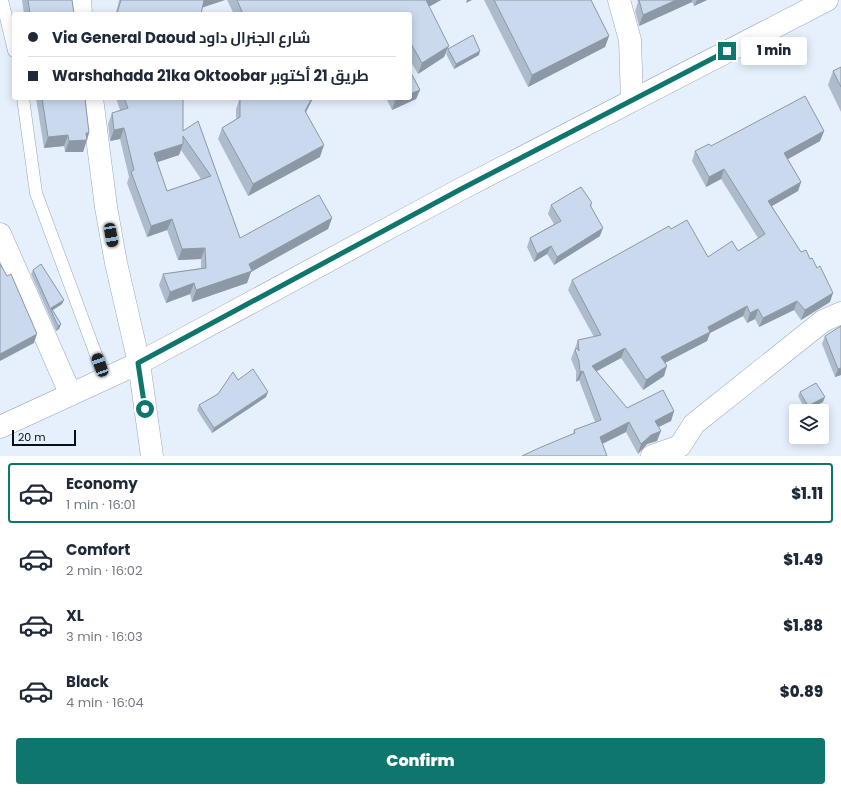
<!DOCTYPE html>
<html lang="en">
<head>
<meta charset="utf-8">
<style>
	:root { --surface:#fff; --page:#f6f6f7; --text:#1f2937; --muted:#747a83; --line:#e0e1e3; --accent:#0f766e }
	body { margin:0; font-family:Poppins,Cairo,sans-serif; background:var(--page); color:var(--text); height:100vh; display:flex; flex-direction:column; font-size:15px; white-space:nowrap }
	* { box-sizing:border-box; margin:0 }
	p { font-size:13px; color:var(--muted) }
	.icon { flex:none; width:22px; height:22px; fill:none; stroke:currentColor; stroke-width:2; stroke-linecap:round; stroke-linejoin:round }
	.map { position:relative; height:456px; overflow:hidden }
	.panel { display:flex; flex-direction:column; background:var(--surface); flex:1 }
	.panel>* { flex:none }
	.banner { position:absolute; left:12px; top:12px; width:400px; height:88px; border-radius:4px; box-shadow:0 2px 10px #0003; display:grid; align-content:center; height:88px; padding:0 16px; background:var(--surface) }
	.fabs { position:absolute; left:789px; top:404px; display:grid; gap:8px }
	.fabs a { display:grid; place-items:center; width:40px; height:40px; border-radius:4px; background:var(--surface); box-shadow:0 2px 10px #0003; font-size:20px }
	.scale { position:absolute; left:12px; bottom:10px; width:64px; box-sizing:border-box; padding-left:4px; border:2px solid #0a0f16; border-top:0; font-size:11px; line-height:14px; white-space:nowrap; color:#0a0f16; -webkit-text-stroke:3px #e6f0fc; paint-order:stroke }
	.end { position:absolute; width:18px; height:18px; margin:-9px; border:5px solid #0f766e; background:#fff; box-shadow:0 0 0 2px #fff }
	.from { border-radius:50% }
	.bubble { position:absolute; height:28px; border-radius:4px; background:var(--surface); box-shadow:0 2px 10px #0003; font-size:13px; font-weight:800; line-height:28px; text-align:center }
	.car { position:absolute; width:12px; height:24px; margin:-12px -6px; border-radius:5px; box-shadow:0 0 3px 1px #0007; background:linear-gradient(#222 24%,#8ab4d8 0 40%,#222 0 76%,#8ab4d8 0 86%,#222 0) }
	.banner b { display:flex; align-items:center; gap:14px; height:38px; font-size:15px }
	.banner b+b { border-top:1px solid var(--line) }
	.banner i { width:10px; height:10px; background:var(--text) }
	ul { padding:7px 0 0; list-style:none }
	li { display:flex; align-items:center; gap:12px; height:60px; margin:0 8px 6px; padding:0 8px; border:2px solid transparent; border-radius:4px }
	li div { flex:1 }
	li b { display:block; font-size:15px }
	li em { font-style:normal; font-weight:800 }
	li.on { border-color:var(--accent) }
	li>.icon { width:36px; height:36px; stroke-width:1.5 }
	.primary-button { display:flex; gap:8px; margin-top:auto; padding:8px 16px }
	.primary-button a { flex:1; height:46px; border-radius:4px; background:var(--accent); color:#fff; font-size:16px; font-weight:800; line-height:46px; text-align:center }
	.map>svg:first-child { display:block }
</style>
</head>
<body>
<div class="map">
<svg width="841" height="456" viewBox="0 0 841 456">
	<rect width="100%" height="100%" fill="#e6f0fc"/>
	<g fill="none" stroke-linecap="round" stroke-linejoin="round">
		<defs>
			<g id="lane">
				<polyline points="2,0 14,51"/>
				<polyline points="23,98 36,193 105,379"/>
			</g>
			<g id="street">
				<polyline points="80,0 81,14"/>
				<polyline points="619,0 630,40 632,100"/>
				<polyline points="92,98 106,207 116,263 139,363"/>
				<polyline points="0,234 70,393"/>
				<polyline points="652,456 680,446 694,424 823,321 841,313"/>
			</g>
			<polyline id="secondary" points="139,363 152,456"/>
			<polyline id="primary" points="0,427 139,363 463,188 827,0"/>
		</defs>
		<use href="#lane" stroke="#99a7ba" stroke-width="13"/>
		<use href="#street" stroke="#99a7ba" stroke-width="23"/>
		<use href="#secondary" stroke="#99a7ba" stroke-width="23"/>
		<use href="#primary" stroke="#99a7ba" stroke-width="23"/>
		<use href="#lane" stroke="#fff" stroke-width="12"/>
		<use href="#street" stroke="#fff" stroke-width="22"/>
		<use href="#secondary" stroke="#fff" stroke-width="22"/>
		<use href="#primary" stroke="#fff" stroke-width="22"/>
	</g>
	<g fill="#aebbcc" fill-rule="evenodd">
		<polygon points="22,0 72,0 74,14 24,14"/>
		<polygon points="119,0 225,0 203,7 116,13"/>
		<polygon points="227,0 441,0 429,7 444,57 418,74 410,60 410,14 234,14"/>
		<polygon points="484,0 591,0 609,36 605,47 528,87"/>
		<polygon points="637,0 707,0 694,6 692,2 639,26 635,11 638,2"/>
		<polygon points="448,49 479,55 454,69 446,54"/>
		<polygon points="841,67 841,112 828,85 833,71"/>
		<polygon points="420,90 416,99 392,110 386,98 410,98"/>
		<polygon points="36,98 85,98 89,133 83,152 65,152 64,146 44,148"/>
		<path d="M 116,98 L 183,98 L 183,131 L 198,121 L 240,238 L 332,218 L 328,229 L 251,272 L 247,283 L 192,302 L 190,294 L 166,303 L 159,285 L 163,274 L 201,268 L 201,259 L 178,260 L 167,230 L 147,237 L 127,183 L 129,177 L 120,139 L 110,141 L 108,124 L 112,113 L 120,110 ZM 181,150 L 201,179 L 167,191 L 157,162 L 179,155 Z"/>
		<polygon points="240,98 313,98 306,112 320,157 248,196 218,139 222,128 236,119 236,109"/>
		<polygon points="824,131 820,141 788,159 801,182 798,191 772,206 830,302 801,320 794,310 759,327 755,319 747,323 743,316 710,333 707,341 665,363 664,376 643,390 621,358 596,371 627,408 674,411 671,421 659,427 657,441 647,444 638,454 626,432 602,444 573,434 574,430 595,422 579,380 576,382 576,371 571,359 578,340 594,337 568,290 572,280 671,229 708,257 738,251 758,238 721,179 706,187 692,161 695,151 711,146"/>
		<polygon points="592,203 591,207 600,236 554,265 547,254 534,262 527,247 530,238 554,224 548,214 551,205"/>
		<polygon points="33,270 62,304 53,310 61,324 59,329 56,331 31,274"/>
		<polygon points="825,336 841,375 835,377 822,344"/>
		<polygon points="238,380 266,397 212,433 197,410 199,405 218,394"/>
		<polygon points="800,392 823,402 806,411 798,396"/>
	</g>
	<g fill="#8d98a6">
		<polygon points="204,0 225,0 201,8"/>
		<polygon points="425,0 441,0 421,11"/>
		<polygon points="467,0 472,0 466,3"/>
		<polygon points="676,0 692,0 692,2 639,26 643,15"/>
		<polygon points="697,0 707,0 694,6"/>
		<polygon points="609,36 605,47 528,87 532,75"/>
		<polygon points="449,46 444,57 418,74 422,63"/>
		<polygon points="480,51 479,55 454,69 456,64"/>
		<polygon points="420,90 416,99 392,110 395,101 402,98 410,98 410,94"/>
		<polygon points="312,98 313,98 301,122 305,111"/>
		<polygon points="124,128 120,139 110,141 114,130"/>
		<polygon points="824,131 820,141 781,163 784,153"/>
		<polygon points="86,133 89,133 83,152 65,152 69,141"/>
		<polygon points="68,135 64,146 44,148 48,137"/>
		<polygon points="183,144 179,155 149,165 154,153"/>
		<polygon points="324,145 320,157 248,196 253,184"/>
		<polygon points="724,169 721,179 706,187 709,177"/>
		<polygon points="801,182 798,191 765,210 768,201"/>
		<polygon points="332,218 328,229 251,272 247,283 192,302 196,290 249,264"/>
		<polygon points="172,219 167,230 147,237 151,226"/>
		<polygon points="603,228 600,236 554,265 557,257"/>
		<polygon points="551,246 547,254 534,262 537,254"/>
		<polygon points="205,248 201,259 178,260 182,249"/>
		<polygon points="194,283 190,294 166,303 170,292"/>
		<polygon points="833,293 830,302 801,320 805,310"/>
		<polygon points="64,300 62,304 51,311 51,308"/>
		<polygon points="797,301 794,310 759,327 763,318"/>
		<polygon points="747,306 743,316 710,333 707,341 657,367 661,357 708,327"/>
		<polygon points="758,309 755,319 747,323 750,313"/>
		<polygon points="61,324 59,329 56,331 58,326"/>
		<polygon points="37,334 34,343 0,361 0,354"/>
		<polygon points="625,348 621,358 588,376 592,366"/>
		<polygon points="667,366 664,376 643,390 646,380"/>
		<polygon points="841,368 841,375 835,377 838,369"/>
		<polygon points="583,371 579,380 576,382 580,372"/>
		<polygon points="268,392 266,397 212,433 214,428"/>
		<polygon points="825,397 823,402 806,411 808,406"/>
		<polygon points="674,411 671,421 652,430 655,421"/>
		<polygon points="629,422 626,432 596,447 600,437"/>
		<polygon points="661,431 657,441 647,444 638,454 641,444 651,435"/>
	</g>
	<g fill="#cad9ed" stroke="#8d98a6" fill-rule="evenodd">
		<polygon points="28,0 72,0 74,14 30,14"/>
		<polygon points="121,0 204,0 201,14 111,14 117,13"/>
		<polygon points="237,0 426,0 449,46 422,63 410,42 410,14 243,14"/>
		<polygon points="494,0 591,0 609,36 532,75"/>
		<polygon points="639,0 676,0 643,15"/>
		<polygon points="473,35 480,51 456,64 448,49"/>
		<polygon points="841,67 841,87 833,71"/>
		<polygon points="410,71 420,90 410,94"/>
		<polygon points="805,96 824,131 784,153 801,182 768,201 801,252 806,250 810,259 812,258 817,268 820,266 833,293 805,310 797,301 763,318 758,309 750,313 747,306 708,327 710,332 661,357 667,366 646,380 625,348 592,366 627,408 663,390 674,411 655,421 661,431 651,435 641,444 629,422 600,437 607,456 522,456 539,448 575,433 574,430 601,420 583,371 580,372 579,361 575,350 577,348 579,351 578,340 601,335 572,280 669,226 671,229 687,220 708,257 732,241 738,251 765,234 724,169 709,177 695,151 709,144 711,146"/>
		<polygon points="42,98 85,98 89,133 86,133 87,140 69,141 68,135 48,137"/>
		<path d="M 124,98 L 183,98 L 183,131 L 198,121 L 240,238 L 319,195 L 332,218 L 249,264 L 252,271 L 196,290 L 194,283 L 170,292 L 163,274 L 206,268 L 205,248 L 182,249 L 172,219 L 151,226 L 131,172 L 134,170 L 124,128 L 114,130 L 112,113 L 128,108 ZM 183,136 L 211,176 L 167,191 L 154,153 L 183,144 Z"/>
		<polygon points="240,98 312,98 305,111 324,145 253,184 222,128 240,117"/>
		<polygon points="394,98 402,98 395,101"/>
		<polygon points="581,187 592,203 590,205 603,228 557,257 551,246 537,254 530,238 561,221 551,205"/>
		<polygon points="0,264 7,276 11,274 37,334 0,354"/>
		<polygon points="41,264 64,300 51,308 61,324 58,326 33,270"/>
		<polygon points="841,326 841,368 838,369 825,336"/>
		<polygon points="253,369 268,392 214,428 199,405 218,394 233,372 238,380"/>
		<polygon points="816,383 825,397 808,406 800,392"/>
	</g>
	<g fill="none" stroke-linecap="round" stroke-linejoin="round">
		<polyline stroke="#0f766e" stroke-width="5" points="145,409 138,363 463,188 727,51"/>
	</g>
</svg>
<div class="fabs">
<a><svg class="icon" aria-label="layers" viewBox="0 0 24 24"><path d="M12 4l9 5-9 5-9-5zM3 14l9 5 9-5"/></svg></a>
</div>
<div class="scale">20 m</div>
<i class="end from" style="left:145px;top:409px"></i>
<i class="end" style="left:727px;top:51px"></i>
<div class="bubble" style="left:741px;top:37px;width:66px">1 min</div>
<i class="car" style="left:111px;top:235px;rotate:170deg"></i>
<i class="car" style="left:100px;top:365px;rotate:340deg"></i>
<div class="banner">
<b><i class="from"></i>Via General Daoud شارع الجنرال داود</b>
<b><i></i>Warshahada 21ka Oktoobar طريق 21 أكتوبر</b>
</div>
</div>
<section class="panel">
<ul>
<li class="on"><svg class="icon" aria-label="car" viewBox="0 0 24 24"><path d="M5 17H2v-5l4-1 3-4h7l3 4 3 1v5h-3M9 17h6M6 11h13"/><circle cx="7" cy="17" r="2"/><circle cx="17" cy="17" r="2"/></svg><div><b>Economy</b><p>1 min · 16:01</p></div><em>$1.11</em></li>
<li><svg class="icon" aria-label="car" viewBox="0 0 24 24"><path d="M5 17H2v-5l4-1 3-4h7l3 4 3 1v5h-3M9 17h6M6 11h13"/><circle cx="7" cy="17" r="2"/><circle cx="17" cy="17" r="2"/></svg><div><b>Comfort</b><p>2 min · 16:02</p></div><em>$1.49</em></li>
<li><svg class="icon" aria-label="car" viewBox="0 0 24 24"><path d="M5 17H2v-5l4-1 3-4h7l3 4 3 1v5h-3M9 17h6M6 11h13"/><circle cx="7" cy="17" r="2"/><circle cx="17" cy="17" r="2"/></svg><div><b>XL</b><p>3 min · 16:03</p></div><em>$1.88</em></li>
<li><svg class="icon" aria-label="car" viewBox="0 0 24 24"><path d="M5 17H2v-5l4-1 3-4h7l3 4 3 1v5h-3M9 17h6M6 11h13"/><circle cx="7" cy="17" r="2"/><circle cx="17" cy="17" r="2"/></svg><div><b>Black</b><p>4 min · 16:04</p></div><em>$0.89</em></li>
</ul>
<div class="primary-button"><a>Confirm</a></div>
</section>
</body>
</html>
